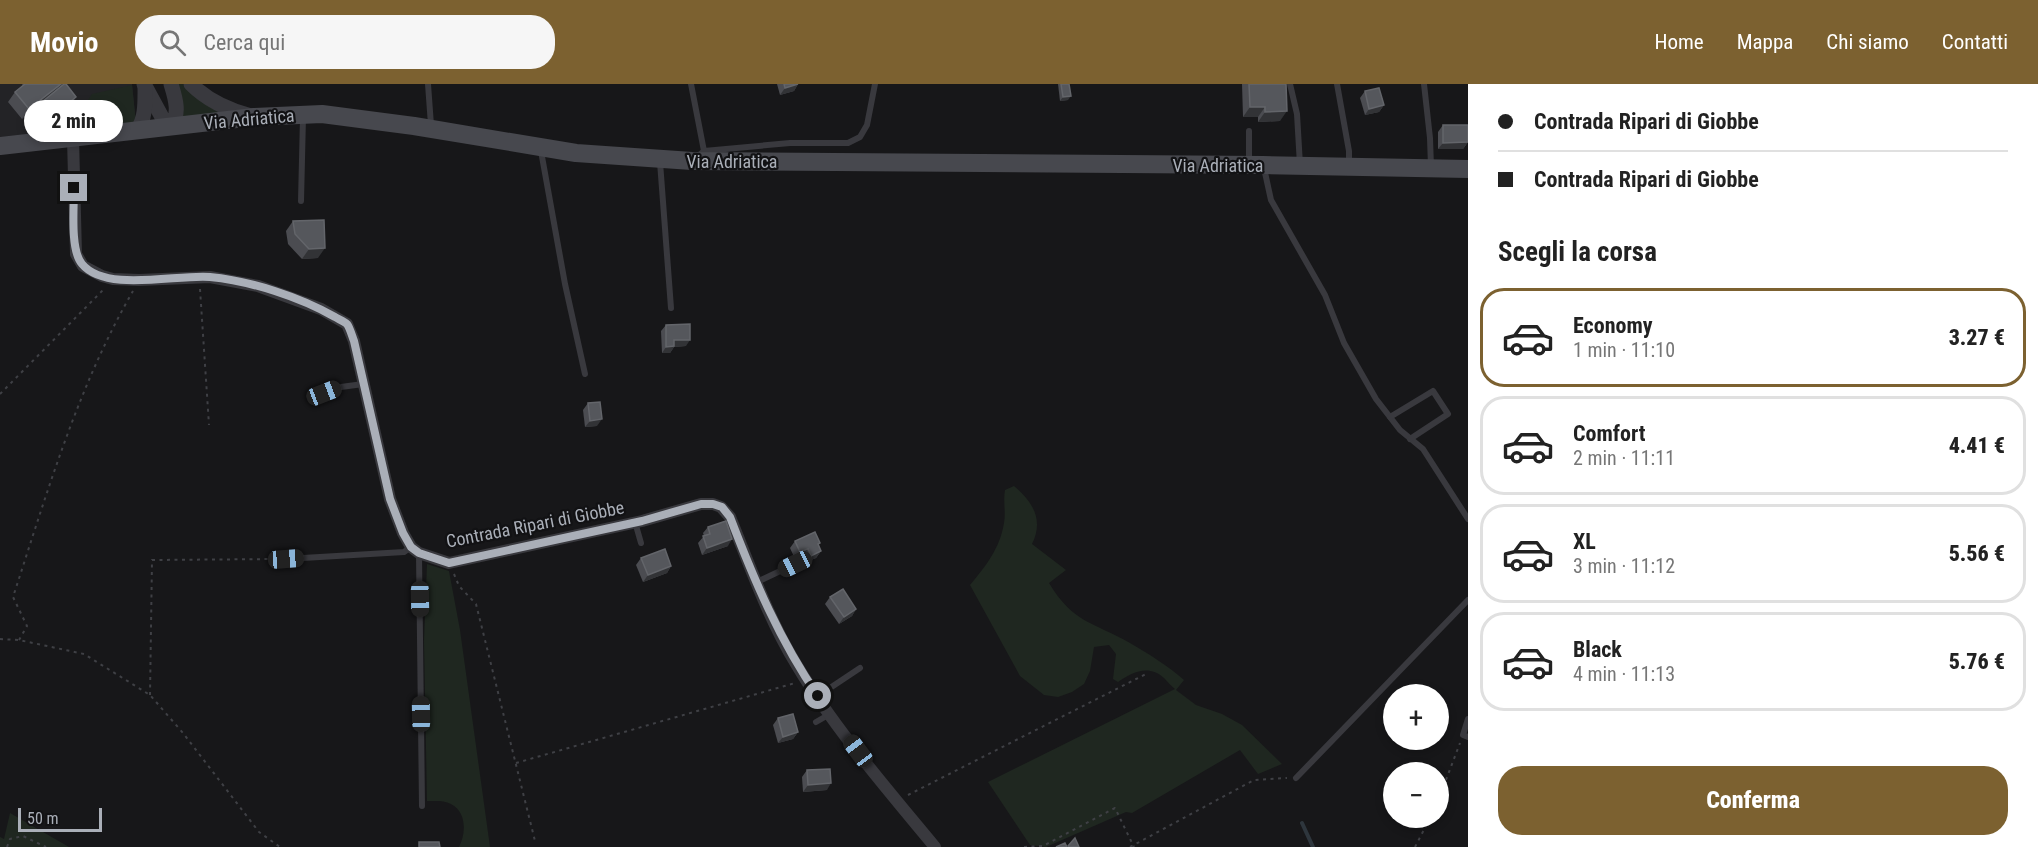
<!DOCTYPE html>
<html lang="it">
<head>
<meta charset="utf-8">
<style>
	:root { --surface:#fff; --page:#f6f6f6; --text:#222; --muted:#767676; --line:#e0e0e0; --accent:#7c6130 }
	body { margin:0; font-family:"Roboto Condensed",sans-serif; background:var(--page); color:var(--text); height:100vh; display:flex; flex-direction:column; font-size:22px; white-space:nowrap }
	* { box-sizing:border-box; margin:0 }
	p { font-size:20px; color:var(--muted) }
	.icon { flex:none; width:33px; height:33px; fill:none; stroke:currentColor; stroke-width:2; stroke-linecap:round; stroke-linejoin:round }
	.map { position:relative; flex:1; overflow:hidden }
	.details { display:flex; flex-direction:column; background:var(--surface); width:570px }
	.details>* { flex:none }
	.guide { display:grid; align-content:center; height:132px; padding:0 30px; background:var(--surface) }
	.buttons { position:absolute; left:1383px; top:600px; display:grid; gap:12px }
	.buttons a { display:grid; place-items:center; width:66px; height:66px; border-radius:50%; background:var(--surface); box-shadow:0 3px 9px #0003; font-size:30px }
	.scale { position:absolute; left:18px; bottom:15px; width:84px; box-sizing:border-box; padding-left:6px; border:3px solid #aaafb8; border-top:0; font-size:16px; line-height:21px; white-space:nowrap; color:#aaafb8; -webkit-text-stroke:4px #121214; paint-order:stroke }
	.end { position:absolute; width:27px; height:27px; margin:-14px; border:8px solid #aaafb8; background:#111; box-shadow:0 0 0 3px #111 }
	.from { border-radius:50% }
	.bubble { position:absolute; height:42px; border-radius:21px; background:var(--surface); box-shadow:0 3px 9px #0003; font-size:20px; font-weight:800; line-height:42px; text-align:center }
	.car { position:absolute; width:18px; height:36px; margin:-18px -9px; border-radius:8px; box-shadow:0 0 4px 2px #0007; background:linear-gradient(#222 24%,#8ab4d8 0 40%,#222 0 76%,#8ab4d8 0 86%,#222 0) }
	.guide b { display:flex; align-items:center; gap:21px; height:57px; font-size:22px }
	.guide b+b { border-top:2px solid var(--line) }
	.guide i { width:15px; height:15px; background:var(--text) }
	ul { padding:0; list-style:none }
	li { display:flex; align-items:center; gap:18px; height:99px; margin:0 12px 9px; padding:0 18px; border:3px solid var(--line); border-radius:24px }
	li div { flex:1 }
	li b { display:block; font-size:22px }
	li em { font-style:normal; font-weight:800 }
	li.selected { border-color:var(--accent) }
	li>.icon { width:54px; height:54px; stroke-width:1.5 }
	h2 { padding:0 30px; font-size:27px; line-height:72px }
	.action { display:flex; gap:12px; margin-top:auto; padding:12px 30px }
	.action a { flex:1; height:69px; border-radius:24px; background:var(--accent); color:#fff; font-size:24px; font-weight:800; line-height:69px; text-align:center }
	header { display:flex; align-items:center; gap:36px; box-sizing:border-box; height:84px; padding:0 30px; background:var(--accent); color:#fff }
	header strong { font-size:28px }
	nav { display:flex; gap:33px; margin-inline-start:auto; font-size:21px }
	.search { width:420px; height:54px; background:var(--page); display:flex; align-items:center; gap:15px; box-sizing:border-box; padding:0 21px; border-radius:24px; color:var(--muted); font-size:22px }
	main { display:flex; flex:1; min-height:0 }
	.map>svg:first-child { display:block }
</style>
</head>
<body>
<header>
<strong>Movio</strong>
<div class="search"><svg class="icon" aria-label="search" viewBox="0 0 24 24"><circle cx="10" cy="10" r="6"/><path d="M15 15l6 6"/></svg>Cerca qui</div>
<nav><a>Home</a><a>Mappa</a><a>Chi siamo</a><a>Contatti</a></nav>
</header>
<main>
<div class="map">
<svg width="1468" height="763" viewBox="0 0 1468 763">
	<rect width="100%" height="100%" fill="#171719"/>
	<polygon fill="#232326" points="0,0 132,0 136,39 0,55"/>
	<g fill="#1f2720">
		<polygon points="176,0 183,0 223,29 182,34"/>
		<polygon points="132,1 136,39 84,45 82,25 92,10"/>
		<path d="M 1014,402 C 1033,418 1044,436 1032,460 L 1066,486 L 1049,499 C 1073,539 1093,538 1130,559 C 1149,570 1168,582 1184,596 L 1176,606 L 1196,621 L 1222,630 L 1242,641 L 1282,680 L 1258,690 L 1240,666 L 1132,729 L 1126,728 L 1046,763 L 1030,761 L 988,698 L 1175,605 C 1171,602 1168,598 1164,594 C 1149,580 1132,588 1118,598 L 1113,595 L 1116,570 L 1109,561 L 1094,563 L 1090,587 L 1084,600 L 1072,608 L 1058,613 L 1044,611 L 1020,592 L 970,501 C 986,482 1000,464 1004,439 C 1006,428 1003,417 1005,406 Z"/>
		<path d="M 427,480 L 449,487 L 460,546 L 490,763 L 459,763 C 466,750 467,728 451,720 C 444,716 435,717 427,717 L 424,557 Z"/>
		<polygon points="10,729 69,763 0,763 0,753 4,755"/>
	</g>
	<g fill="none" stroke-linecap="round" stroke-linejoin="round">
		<polyline stroke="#2e363d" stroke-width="4" points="1302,739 1313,763"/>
		<g stroke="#3f4045" stroke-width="2" stroke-dasharray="3 4.5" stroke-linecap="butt">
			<polyline points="200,205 209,341"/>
			<polyline points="0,310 105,204"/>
			<polyline points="454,490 459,502 476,520 535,757"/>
			<polyline points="0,555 19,556 84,570 150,611 183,649 259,748 280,763"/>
			<path d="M 19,556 L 27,542 L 13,513 C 47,409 78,302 133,207"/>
			<polyline points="150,611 152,476 277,475"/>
			<polyline points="516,679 795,599"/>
			<polyline points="908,711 1146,590"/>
			<polyline points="1438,717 1460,659"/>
			<polyline points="7,763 10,755 23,752 46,763"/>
			<polyline points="1024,763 1043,762 1115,724 1134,763"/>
			<polyline points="1130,763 1254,696 1287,694"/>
			<polyline points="1415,763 1430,734"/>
		</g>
		<g stroke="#39393e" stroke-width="6">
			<polyline points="428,0 431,41"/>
			<polyline points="691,0 704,67"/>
			<polyline points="1290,0 1297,30 1300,81"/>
			<polyline points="1337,0 1349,67 1349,79"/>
			<polyline points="1424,0 1430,54 1431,83"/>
			<polyline points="1249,47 1249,80"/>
			<polyline points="541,67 565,200 585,290"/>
			<polyline points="698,72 704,67 790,59 848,59 860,53 867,41 875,0"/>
			<polyline points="660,78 671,224"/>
			<polyline points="1264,84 1271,116 1325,211 1344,259 1376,315 1400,346 1423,365 1468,435"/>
			<polyline points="301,117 303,33"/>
			<polyline points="324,309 341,303 363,300"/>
			<polyline points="1390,333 1433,307 1448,330 1410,355"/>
			<polyline points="635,438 641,459"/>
			<polyline points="419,470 422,722"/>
			<polyline points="286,475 404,468 411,463"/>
			<polyline points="757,498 795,480"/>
			<polyline points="818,612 860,584"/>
			<polyline points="1468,635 1463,651 1468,653"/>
			<polyline points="816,638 830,630"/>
			<polyline points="1296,694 1468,516"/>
		</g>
		<path stroke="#39393e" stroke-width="12" d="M 73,54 L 76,170 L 83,182 L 102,192 L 113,195 L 139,196 L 210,193 L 258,202 L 321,225 L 347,240 L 354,257 L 390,415 L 403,449 L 411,463 L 419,469 L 449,479 L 642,437 L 701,420 L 713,420 L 721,423 L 730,433 C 750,482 768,534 796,580 C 834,644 887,705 935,763"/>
		<g stroke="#39393e" stroke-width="15">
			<path d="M 144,0 L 163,35 L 170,42 C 181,31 175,13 171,0"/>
			<path d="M 191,0 C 208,17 228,26 251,32"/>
			<path d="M 137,46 C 146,35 145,17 145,3"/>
		</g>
		<polyline stroke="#47484e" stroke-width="18" points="0,62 254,33 322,30 414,42 576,69 692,77 1263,81 1468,85"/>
	</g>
	<g fill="#4b4c51">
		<polygon points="22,0 66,0 76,13 74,16 50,35 39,21 22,35 8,18 15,8 23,2"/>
		<polygon points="777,0 798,0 794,7 780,11"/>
		<polygon points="1058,0 1069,0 1068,16 1060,17"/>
		<polygon points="1242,0 1286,0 1280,37 1258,38 1258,33 1243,33"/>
		<polygon points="1365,7 1384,21 1379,28 1365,31 1360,14"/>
		<polygon points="1443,41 1468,58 1463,65 1438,65 1438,48"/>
		<polygon points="293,137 318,174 302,175 288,160 286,147"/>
		<polygon points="666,241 686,262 674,263 670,269 662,269 661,247"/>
		<polygon points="588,319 597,342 585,343 583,326"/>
		<polygon points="708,443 728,462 702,471 698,459 704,452 703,449"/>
		<polygon points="795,457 820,459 818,461 821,467 816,474 806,478 803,472 795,475 790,464"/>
		<polygon points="641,474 671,482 667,489 643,498 636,481"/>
		<polygon points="830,513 856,525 852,532 839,540 825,520"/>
		<polygon points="778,634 798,648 793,655 778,659 773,641"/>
		<polygon points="807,686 827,706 803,708 802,693"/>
	</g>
	<g fill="#323336">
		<polygon points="61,0 66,0 42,18 39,21 22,35 29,25"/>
		<polygon points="798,0 794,7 780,11 785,4"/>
		<polygon points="1071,12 1068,16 1060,17 1063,13"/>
		<polygon points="76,13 74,16 50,35 53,32"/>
		<polygon points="1384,21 1379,28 1365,31 1369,25"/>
		<polygon points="1250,23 1265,23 1258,33 1243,33"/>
		<polygon points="1287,27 1280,37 1258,38 1265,28"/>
		<polygon points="1468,58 1463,65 1438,65 1443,59"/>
		<polygon points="325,164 318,174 302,175 309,165"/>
		<polygon points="674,256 690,256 686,262 674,263 670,269 662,269 666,263"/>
		<polygon points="602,335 597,342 585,343 590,337"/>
		<polygon points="732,455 728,462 702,471 707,464"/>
		<polygon points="808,465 803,472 795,475 800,468"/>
		<polygon points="821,467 816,474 806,478 811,472"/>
		<polygon points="671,482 667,489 643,498 648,491"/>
		<polygon points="856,525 852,532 839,540 844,533"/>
		<polygon points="798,648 793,655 778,659 783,653"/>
		<polygon points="831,699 827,706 803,708 808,701"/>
	</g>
	<g fill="#55575c" stroke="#63656a" stroke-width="1.5">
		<polygon points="25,0 61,0 29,25 15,8"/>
		<polygon points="64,0 66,0 76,13 53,32 42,18"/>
		<polygon points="784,0 798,0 785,4"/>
		<polygon points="1061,0 1069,0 1071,12 1063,13"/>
		<polygon points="1249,0 1286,0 1287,27 1265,28 1265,23 1250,23"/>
		<polygon points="1379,4 1384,21 1369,25 1365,7"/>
		<polygon points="1443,41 1468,41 1468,58 1443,59"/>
		<polygon points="324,136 325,164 309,165 295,150 293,137"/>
		<polygon points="690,240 690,256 674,256 674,262 666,263 666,241"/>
		<polygon points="600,318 602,335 590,337 588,319"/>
		<polygon points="726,437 732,455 707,464 703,452 710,450 708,443"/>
		<polygon points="815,448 820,459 818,460 821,467 811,472 808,465 800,468 795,457"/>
		<polygon points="665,465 671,482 648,491 641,474"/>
		<polygon points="843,505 856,525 844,533 830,513"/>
		<polygon points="793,630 798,648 783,653 778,634"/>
		<polygon points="830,685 831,699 808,701 807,686"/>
		<polygon points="1075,754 1079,763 1069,763 1068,762"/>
		<polygon points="419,758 439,758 440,763 419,763"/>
		<polygon points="1065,759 1067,763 1056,763"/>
	</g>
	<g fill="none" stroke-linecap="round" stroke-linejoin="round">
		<path stroke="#aaafb8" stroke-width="8" d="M 74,104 C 74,124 70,166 82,180 C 106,209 177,190 210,193 C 251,197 300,213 335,233 C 338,235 344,237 347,240 C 350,244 352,252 354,257 L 390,415 L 403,449 L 411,463 L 419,469 L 449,479 L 642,437 L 701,420 L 713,420 L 722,423 L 730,433 C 754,496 780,557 818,612"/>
	</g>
	<g text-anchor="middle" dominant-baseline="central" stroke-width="4.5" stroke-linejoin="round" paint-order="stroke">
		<g font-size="18" fill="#aaafb8" stroke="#121214">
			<text transform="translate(249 35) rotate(-5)">Via Adriatica</text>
			<text x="732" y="77">Via Adriatica</text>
			<text x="1218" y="81">Via Adriatica</text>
			<text transform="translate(535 440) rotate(-11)">Contrada Ripari di Giobbe</text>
		</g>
	</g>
</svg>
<div class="buttons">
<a>+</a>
<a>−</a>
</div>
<div class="scale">50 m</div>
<i class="end from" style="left:818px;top:612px"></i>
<i class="end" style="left:74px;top:104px"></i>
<div class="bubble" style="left:24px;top:16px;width:99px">2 min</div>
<i class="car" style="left:324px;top:309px;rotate:69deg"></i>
<i class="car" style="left:286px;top:475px;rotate:86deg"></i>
<i class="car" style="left:795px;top:480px;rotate:244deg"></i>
<i class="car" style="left:420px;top:515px;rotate:179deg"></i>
<i class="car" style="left:421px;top:630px;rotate:359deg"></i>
<i class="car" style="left:858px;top:667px;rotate:323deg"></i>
</div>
<section class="details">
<div class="guide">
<b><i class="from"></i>Contrada Ripari di Giobbe</b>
<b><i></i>Contrada Ripari di Giobbe</b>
</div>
<h2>Scegli la corsa</h2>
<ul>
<li class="selected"><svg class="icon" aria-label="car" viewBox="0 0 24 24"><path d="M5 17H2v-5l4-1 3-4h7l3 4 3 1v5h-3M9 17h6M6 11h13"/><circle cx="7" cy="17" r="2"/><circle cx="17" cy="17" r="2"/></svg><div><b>Economy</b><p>1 min · 11:10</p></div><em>3.27 €</em></li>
<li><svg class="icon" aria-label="car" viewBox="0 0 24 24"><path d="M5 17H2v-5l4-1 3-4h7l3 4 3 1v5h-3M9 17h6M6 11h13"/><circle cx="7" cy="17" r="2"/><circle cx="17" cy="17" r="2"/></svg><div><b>Comfort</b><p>2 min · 11:11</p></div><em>4.41 €</em></li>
<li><svg class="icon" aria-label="car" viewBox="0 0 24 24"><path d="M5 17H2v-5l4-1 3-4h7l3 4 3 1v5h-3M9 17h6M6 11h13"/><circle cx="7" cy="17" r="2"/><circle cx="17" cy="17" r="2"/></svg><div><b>XL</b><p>3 min · 11:12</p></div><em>5.56 €</em></li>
<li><svg class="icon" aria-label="car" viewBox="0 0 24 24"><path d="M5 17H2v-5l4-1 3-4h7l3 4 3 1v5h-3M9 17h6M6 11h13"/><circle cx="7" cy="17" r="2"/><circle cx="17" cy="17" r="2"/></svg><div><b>Black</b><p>4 min · 11:13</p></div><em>5.76 €</em></li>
</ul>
<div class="action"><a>Conferma</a></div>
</section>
</main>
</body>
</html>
